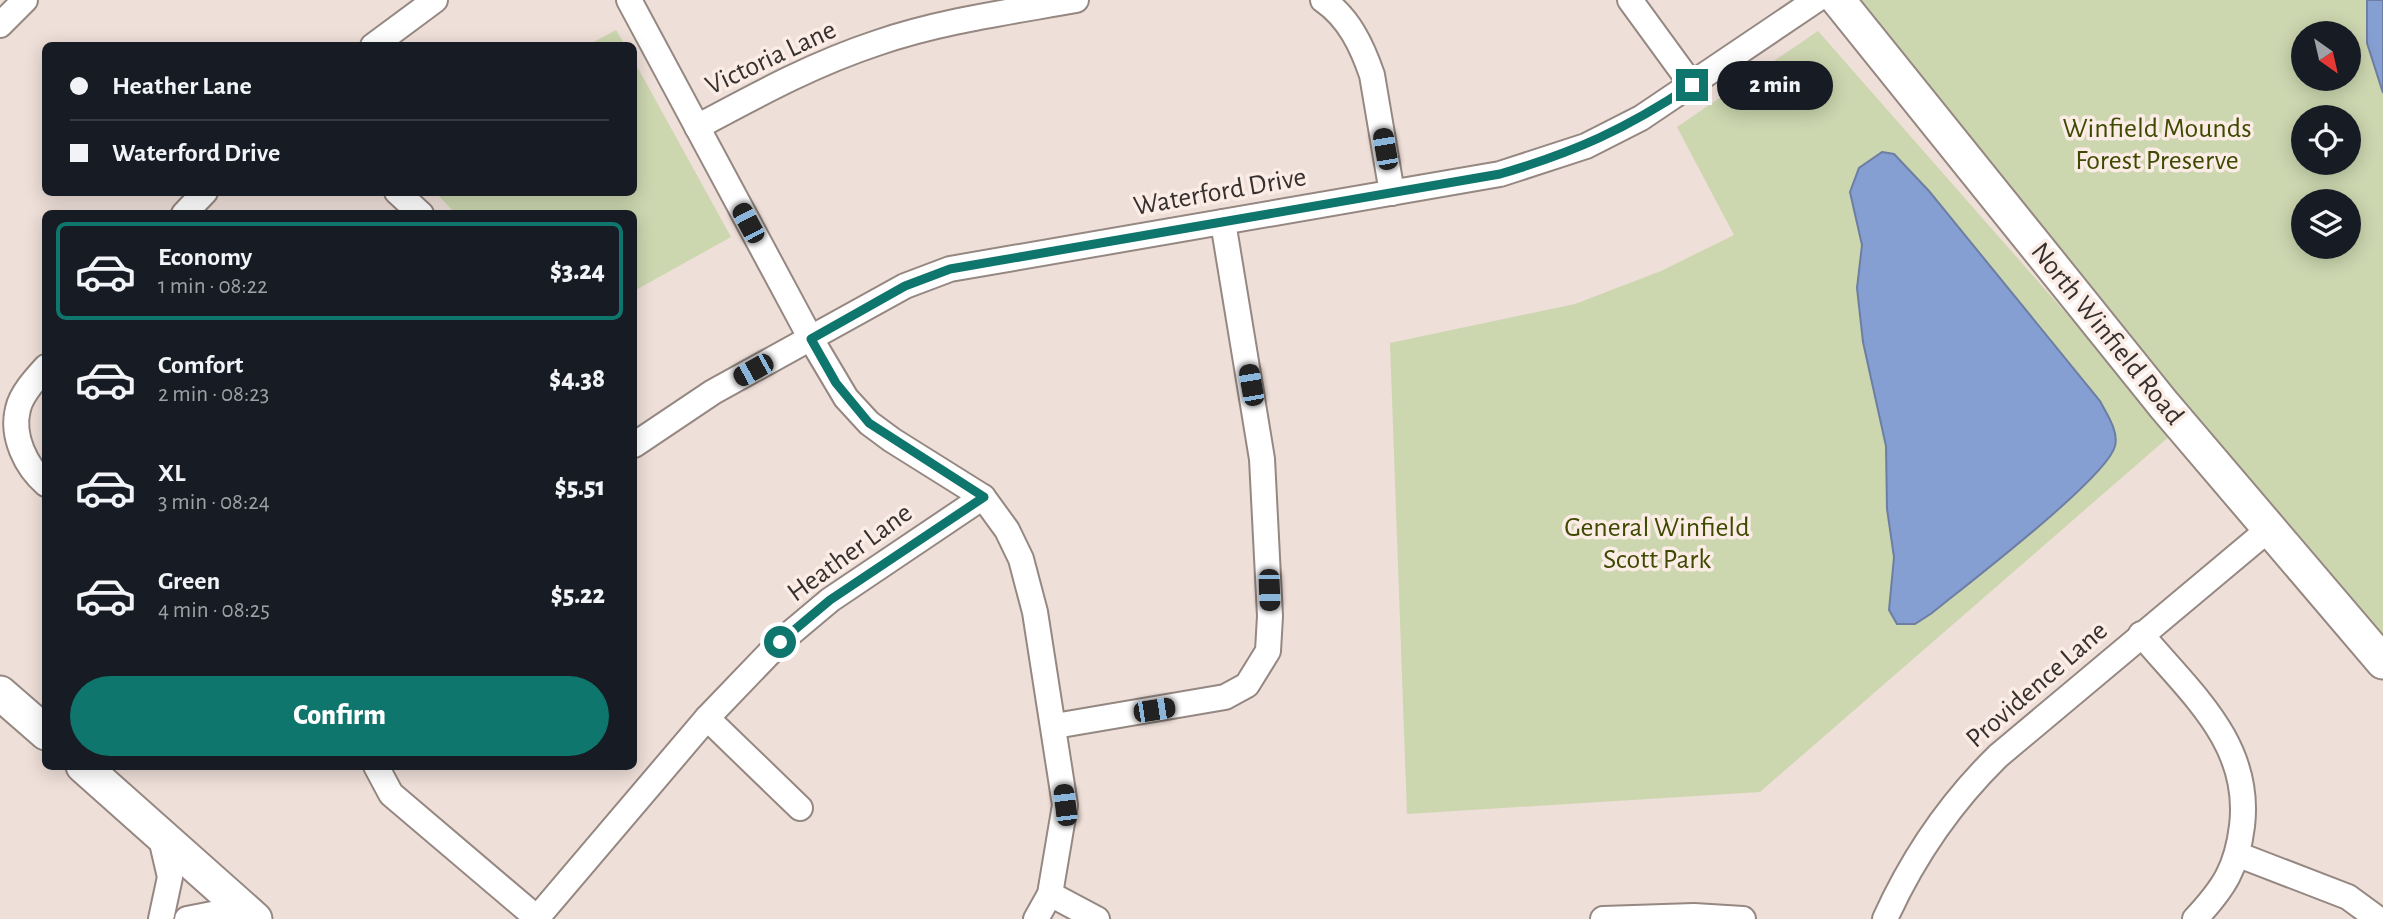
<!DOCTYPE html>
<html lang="en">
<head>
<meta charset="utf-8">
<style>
	:root { --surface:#171b24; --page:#20242c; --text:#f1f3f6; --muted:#9ea1a6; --line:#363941; --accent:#0f766e }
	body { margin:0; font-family:"Alegreya Sans",sans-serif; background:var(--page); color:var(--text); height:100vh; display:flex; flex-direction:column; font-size:26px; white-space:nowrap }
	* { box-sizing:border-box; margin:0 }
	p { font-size:23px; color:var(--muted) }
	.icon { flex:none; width:38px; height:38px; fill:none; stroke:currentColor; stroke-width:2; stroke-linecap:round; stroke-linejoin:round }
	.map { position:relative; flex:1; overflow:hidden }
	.panel { position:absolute; left:42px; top:210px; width:595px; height:560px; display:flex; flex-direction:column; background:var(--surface); border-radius:10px; box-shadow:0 4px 18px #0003 }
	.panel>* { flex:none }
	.guide { position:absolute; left:42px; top:42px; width:595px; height:154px; border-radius:10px; box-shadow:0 4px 18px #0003; display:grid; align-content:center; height:154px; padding:0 28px; background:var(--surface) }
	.needle { width:46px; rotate:146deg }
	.tools { position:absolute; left:2291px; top:21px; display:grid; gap:14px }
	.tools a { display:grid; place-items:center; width:70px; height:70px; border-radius:50%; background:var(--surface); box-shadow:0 4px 18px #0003; font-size:35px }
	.end { position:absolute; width:32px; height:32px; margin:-16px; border:9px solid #0f766e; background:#fff; box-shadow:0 0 0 4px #fff }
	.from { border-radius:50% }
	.bubble { position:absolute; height:49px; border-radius:24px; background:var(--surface); box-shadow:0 4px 18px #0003; font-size:23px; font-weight:800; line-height:49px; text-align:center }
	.car { position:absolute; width:21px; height:42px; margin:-21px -10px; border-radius:9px; box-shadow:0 0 5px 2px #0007; background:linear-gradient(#222 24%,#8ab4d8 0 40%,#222 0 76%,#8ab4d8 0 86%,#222 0) }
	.guide b { display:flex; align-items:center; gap:24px; height:66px; font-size:26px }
	.guide b+b { border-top:2px solid var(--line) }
	.guide i { width:18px; height:18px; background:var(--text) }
	ul { padding:12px 0 0; list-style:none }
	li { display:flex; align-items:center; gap:21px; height:98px; margin:0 14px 10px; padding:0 14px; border:4px solid transparent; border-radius:10px }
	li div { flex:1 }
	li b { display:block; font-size:26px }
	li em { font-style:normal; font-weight:800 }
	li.selected { border-color:var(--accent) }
	li>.icon { width:63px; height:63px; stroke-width:1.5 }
	.action { display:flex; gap:14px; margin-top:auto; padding:14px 28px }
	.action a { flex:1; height:80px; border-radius:42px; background:var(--accent); color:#fff; font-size:28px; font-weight:800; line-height:80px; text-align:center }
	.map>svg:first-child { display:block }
</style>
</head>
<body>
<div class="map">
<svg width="2383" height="919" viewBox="0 0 2383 919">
	<rect width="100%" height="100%" fill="#eedfd8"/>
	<g fill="#ccd6af" fill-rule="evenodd">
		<path d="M 1859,0 L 2383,0 L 2383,645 L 1964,139 ZM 2303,33 L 2348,33 L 2348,79 L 2303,79 ZM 2303,117 L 2348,117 L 2348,163 L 2303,163 ZM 2303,201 L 2348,201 L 2348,247 L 2303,247 Z"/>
		<polygon points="616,30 625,45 588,45"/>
		<polygon points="1818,31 2172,434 1760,792 1407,814 1390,343 1575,304 1661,271 1734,235 1677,127"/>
		<polygon points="634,61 731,237 634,291 634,214 455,213 436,193 634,192"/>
	</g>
	<g fill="#859fd3" stroke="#6d7ea2" stroke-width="2">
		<polygon points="2367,0 2383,0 2383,93 2367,43"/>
		<path d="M 1882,152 L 1894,154 L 1929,191 L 2100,401 C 2106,413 2119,431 2115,446 C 2107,478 1965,586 1932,613 L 1915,624 L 1897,624 L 1889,610 L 1894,557 L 1887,509 L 1886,446 L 1863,342 L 1857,288 L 1862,245 L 1850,192 L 1859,168 Z"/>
	</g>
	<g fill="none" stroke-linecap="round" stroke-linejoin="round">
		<defs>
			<g id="street">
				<polyline points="629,0 811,339 846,398 869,423 892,440 983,497 1007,530 1021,559 1035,612 1065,805 1050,894 1036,919"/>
				<path d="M 1323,0 C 1349,18 1362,46 1372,75 L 1392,193"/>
				<polyline points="1630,0 1692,85"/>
				<polyline points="0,25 25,0"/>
				<polyline points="373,46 435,0"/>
				<path d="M 697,127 C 755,96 813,64 877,43 C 941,21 1009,12 1076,0"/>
				<polyline points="397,192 421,214"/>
				<polyline points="184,214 205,192"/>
				<path d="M 46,367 C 36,378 21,394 18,409 C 11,436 26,467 46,484"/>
				<polyline points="634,445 713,392 905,286 950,269 1500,174 1586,146 1641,118 1816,0"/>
				<path d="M 2141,634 C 2190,693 2252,743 2242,826 C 2237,868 2224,888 2195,919"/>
				<polyline points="707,718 800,808"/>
				<polyline points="1055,726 1225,697 1247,685 1268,651 1270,616 1262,459 1223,222"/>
				<polyline points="376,766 391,794 538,919"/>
				<polyline points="160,834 170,877 161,919"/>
				<polyline points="2239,855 2348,897 2378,919"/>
				<polyline points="1050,894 1097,919"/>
				<polyline points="537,918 707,718 780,642 830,600 983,497"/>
				<polyline points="187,919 243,908"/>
				<polyline points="1603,919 1694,916 1743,919"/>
				<path d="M 1885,919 C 1913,857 1949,804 1998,756 L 2269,529"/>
			</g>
			<g id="secondary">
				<polyline points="1838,0 2164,405 2383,662"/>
				<polyline points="0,693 46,733"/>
				<polyline points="83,766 255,919"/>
			</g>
		</defs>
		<use href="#street" stroke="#958781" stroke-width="28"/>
		<use href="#secondary" stroke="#958781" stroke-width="37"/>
		<use href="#street" stroke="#fff" stroke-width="24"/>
		<use href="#secondary" stroke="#fff" stroke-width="33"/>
	</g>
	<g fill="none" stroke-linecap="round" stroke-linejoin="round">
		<path stroke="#0f766e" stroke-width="9" d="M 780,642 L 830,600 L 984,497 L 869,423 L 836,383 L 811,339 L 905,286 L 950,269 L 1500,174 C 1575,152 1626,129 1692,85"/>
	</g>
	<g text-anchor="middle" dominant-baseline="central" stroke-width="7" stroke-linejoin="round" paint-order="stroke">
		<g font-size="28" fill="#36302e" stroke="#fbece5">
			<text transform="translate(771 58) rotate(-25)">Victoria Lane</text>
			<text transform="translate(1220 192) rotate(-10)">Waterford Drive</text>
			<text transform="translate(2107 334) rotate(51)">North Winfield Road</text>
			<text transform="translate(850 553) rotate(-36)">Heather Lane</text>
			<text transform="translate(2037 685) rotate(-41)">Providence Lane</text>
		</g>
		<g font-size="28" fill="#3e4901" stroke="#fbece5">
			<text x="2157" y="129">Winfield Mounds<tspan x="2157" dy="32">Forest Preserve</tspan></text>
			<text x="1657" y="528">General Winfield<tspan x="1657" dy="32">Scott Park</tspan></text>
		</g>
	</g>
</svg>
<div class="tools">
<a><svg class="needle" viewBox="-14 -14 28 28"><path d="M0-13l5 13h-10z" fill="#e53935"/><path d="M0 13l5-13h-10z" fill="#9ea1a6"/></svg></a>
<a><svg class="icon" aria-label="locate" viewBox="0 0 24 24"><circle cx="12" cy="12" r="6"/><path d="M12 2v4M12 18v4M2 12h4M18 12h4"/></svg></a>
<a><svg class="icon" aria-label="layers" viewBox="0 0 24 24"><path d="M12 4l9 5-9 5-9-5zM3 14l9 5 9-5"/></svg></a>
</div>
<i class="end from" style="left:780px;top:642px"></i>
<i class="end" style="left:1692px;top:85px"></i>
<div class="bubble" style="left:1717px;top:61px;width:116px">2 min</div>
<i class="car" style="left:1385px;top:149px;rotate:350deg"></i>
<i class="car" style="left:748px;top:223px;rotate:332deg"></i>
<i class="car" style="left:753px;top:370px;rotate:241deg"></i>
<i class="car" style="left:1251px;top:385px;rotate:350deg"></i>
<i class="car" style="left:1269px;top:590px;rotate:178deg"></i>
<i class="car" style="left:1154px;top:710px;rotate:81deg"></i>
<i class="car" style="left:1065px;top:805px;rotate:353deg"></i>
<div class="guide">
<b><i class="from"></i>Heather Lane</b>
<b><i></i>Waterford Drive</b>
</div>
<section class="panel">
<ul>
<li class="selected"><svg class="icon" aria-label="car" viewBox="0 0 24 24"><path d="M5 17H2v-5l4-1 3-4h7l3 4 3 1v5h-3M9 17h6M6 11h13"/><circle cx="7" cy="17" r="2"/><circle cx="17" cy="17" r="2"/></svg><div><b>Economy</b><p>1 min · 08:22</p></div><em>$3.24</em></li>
<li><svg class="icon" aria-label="car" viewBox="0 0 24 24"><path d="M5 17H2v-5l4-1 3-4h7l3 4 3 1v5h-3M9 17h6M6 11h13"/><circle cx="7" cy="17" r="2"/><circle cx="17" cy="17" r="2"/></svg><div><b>Comfort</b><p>2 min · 08:23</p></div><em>$4.38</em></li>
<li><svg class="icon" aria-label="car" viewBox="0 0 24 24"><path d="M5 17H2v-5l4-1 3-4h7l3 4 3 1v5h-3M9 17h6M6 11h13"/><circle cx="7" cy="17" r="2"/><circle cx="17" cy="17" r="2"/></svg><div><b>XL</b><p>3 min · 08:24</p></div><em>$5.51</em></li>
<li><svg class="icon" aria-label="car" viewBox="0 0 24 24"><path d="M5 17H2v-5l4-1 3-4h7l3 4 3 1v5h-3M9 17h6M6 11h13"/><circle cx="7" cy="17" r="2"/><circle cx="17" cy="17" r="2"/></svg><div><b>Green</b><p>4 min · 08:25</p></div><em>$5.22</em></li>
</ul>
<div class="action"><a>Confirm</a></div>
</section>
</div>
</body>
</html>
